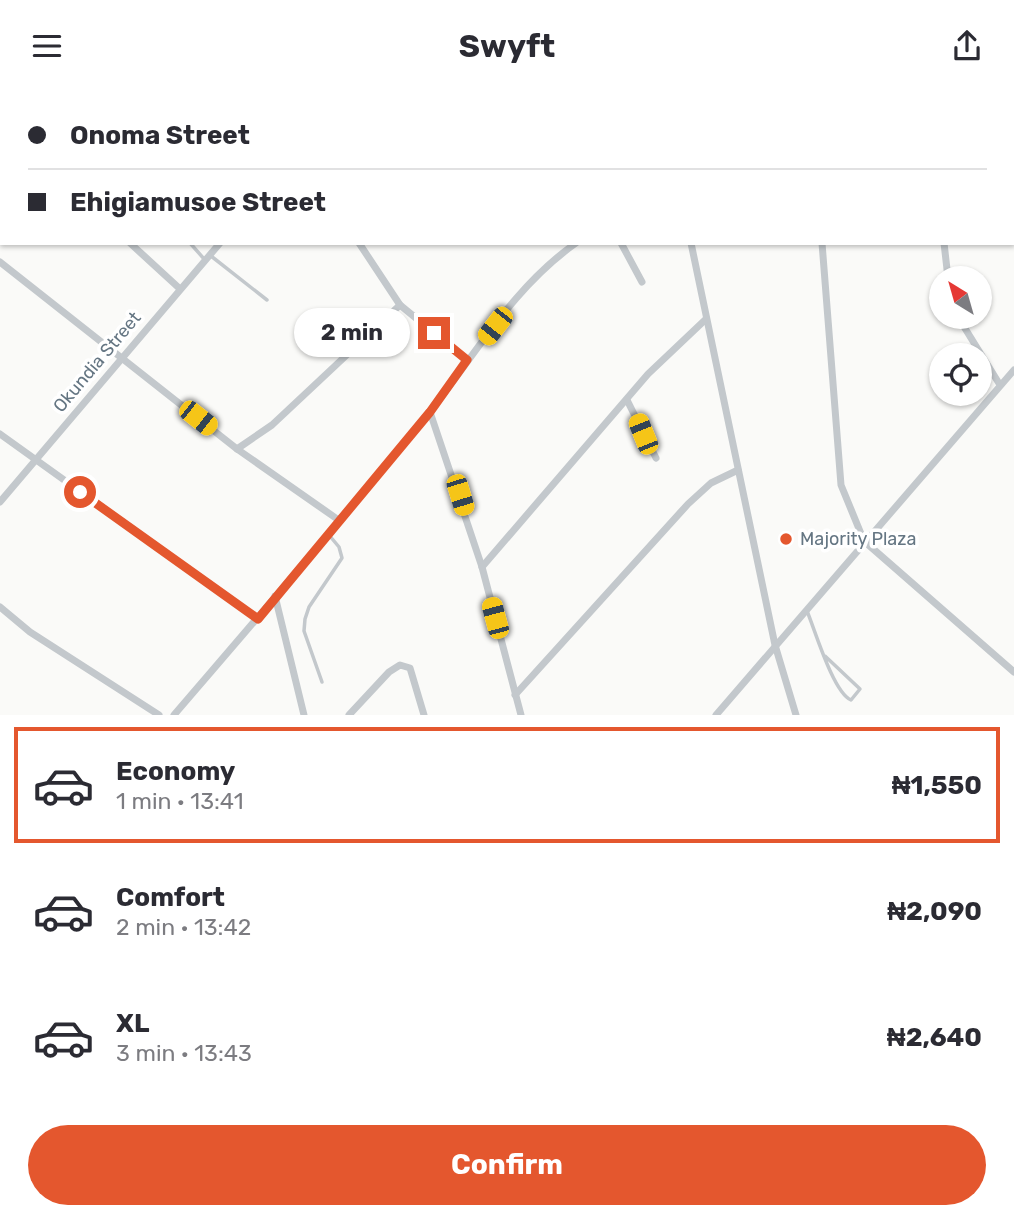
<!DOCTYPE html>
<html lang="en">
<head>
<meta charset="utf-8">
<style>
	:root { --surface:#fff; --page:#f2f2f3; --text:#2b2b33; --muted:#7c7c81; --line:#e1e1e2; --accent:#e4572e }
	body { margin:0; font-family:Rubik,sans-serif; background:var(--page); color:var(--text); height:100vh; display:flex; flex-direction:column; font-size:26px; white-space:nowrap }
	* { box-sizing:border-box; margin:0 }
	p { font-size:23px; color:var(--muted) }
	.icon { flex:none; width:38px; height:38px; fill:none; stroke:currentColor; stroke-width:2; stroke-linecap:round; stroke-linejoin:round }
	.map { position:relative; height:624px; overflow:hidden }
	.panel { display:flex; flex-direction:column; background:var(--surface); flex:1 }
	.panel>* { flex:none }
	.hud { position:absolute; left:0px; top:0px; width:1015px; height:154px; box-shadow:0 2px 5px #0004; display:grid; align-content:center; height:154px; padding:0 28px; background:var(--surface) }
	.needle { width:46px; rotate:323deg }
	.buttons { position:absolute; left:929px; top:175px; display:grid; gap:14px }
	.buttons a { display:grid; place-items:center; width:63px; height:63px; border-radius:50%; background:var(--surface); box-shadow:0 2px 5px #0004; font-size:35px }
	.end { position:absolute; width:32px; height:32px; margin:-16px; border:9px solid #e4572e; background:#fff; box-shadow:0 0 0 4px #fff }
	.from { border-radius:50% }
	.bubble { position:absolute; height:49px; border-radius:24px; background:var(--surface); box-shadow:0 2px 5px #0004; font-size:23px; font-weight:700; line-height:49px; text-align:center }
	.car { position:absolute; width:21px; height:42px; margin:-21px -10px; border-radius:9px; box-shadow:0 0 5px 2px #0007; background:linear-gradient(#f5c518 24%,#345 0 40%,#f5c518 0 76%,#345 0 86%,#f5c518 0) }
	.hud b { display:flex; align-items:center; gap:24px; height:66px; font-size:26px }
	.hud b+b { border-top:2px solid var(--line) }
	.hud i { width:18px; height:18px; background:var(--text) }
	ul { padding:12px 0 0; list-style:none }
	li { display:flex; align-items:center; gap:21px; height:116px; margin:0 14px 10px; padding:0 14px; border:4px solid transparent; border-radius:0px }
	li div { flex:1 }
	li b { display:block; font-size:26px }
	li em { font-style:normal; font-weight:700 }
	li.current { border-color:var(--accent) }
	li>.icon { width:63px; height:63px; stroke-width:1.5 }
	.action { display:flex; gap:14px; margin-top:auto; padding:14px 28px }
	.action a { flex:1; height:80px; border-radius:42px; background:var(--accent); color:#fff; font-size:28px; font-weight:700; line-height:80px; text-align:center }
	header { display:flex; justify-content:space-between; align-items:center; height:91px; padding:0 28px; background:var(--surface); font-size:32px; font-weight:700 }
	.map>svg:first-child { display:block }
</style>
</head>
<body>
<header><svg class="icon" aria-label="menu" viewBox="0 0 24 24"><path d="M4 6h16M4 12h16M4 18h16"/></svg>Swyft<svg class="icon" aria-label="share" viewBox="0 0 24 24"><path d="M12 15V3M7 8l5-5 5 5M5 13v7h14v-7"/></svg></header>
<div class="map">
<svg width="1014" height="624" viewBox="0 0 1014 624">
	<rect width="100%" height="100%" fill="#fafaf8"/>
	<g fill="none" stroke-linecap="round" stroke-linejoin="round">
		<g stroke="#c3c8cc" stroke-width="3.5">
			<polyline points="190,152 205,169"/>
			<polyline points="211,165 267,209"/>
			<path d="M 807,520 C 815,539 833,601 851,609 L 860,598 L 825,565"/>
			<polyline points="322,591 304,540 305,528 309,516 342,467 339,456 329,444"/>
		</g>
		<g stroke="#c3c8cc" stroke-width="7">
			<polyline points="13,0 14,2"/>
			<polyline points="247,0 248,2"/>
			<polyline points="366,0 367,2"/>
			<polyline points="654,0 654,2"/>
			<polyline points="807,0 808,2"/>
			<polyline points="927,0 927,2"/>
			<polyline points="387,2 391,0"/>
			<polyline points="631,2 635,0"/>
			<polyline points="724,2 732,0"/>
			<polyline points="0,128 2,126"/>
			<polyline points="130,152 179,197"/>
			<polyline points="359,152 400,214 467,269"/>
			<polyline points="621,152 642,191"/>
			<polyline points="691,152 775,554 796,624"/>
			<polyline points="822,152 841,394 864,450 1014,581"/>
			<polyline points="944,152 948,187"/>
			<polyline points="0,171 237,358 340,430"/>
			<polyline points="958,226 1000,294"/>
			<polyline points="627,309 656,367"/>
			<polyline points="430,321 482,476 521,624"/>
			<polyline points="0,343 258,528"/>
			<polyline points="237,358 272,334 400,214"/>
			<polyline points="0,411 220,152"/>
			<polyline points="482,476 648,283 706,228"/>
			<polyline points="275,505 304,624"/>
			<polyline points="0,516 30,541 159,624"/>
			<polyline points="515,604 688,413 711,392 738,379"/>
			<path d="M 174,624 C 259,525 345,426 427,324 C 475,265 512,197 576,152"/>
			<polyline points="349,624 389,581 400,574 410,577 424,624"/>
			<polyline points="716,624 1014,279"/>
		</g>
	</g>
	<g fill="none" stroke-linecap="round" stroke-linejoin="round">
		<polyline stroke="#e4572e" stroke-width="9" points="80,401 258,528 430,321 467,269 434,242"/>
	</g>
	<circle fill="#e4572e" stroke="#fff" stroke-width="2.5" cx="786" cy="448" r="7"/>
	<g text-anchor="middle" dominant-baseline="central" stroke-width="7" stroke-linejoin="round" paint-order="stroke">
		<g font-size="18" fill="#657683" stroke="#fff">
			<text transform="translate(97 271) rotate(-50)">Okundia Street</text>
		</g>
		<g font-size="18" fill="#657683" stroke="#fff" text-anchor="start">
			<text x="800" y="448">Majority Plaza</text>
		</g>
	</g>
</svg>
<div class="buttons">
<a><svg class="needle" viewBox="-14 -14 28 28"><path d="M0-13l5 13h-10z" fill="#e53935"/><path d="M0 13l5-13h-10z" fill="#7c7c81"/></svg></a>
<a><svg class="icon" aria-label="locate" viewBox="0 0 24 24"><circle cx="12" cy="12" r="6"/><path d="M12 2v4M12 18v4M2 12h4M18 12h4"/></svg></a>
</div>
<i class="end from" style="left:80px;top:401px"></i>
<i class="end" style="left:434px;top:242px"></i>
<div class="bubble" style="left:294px;top:217px;width:116px">2 min</div>
<i class="car" style="left:495px;top:235px;rotate:218deg"></i>
<i class="car" style="left:198px;top:327px;rotate:128deg"></i>
<i class="car" style="left:643px;top:343px;rotate:338deg"></i>
<i class="car" style="left:460px;top:404px;rotate:163deg"></i>
<i class="car" style="left:495px;top:527px;rotate:345deg"></i>
<div class="hud">
<b><i class="from"></i>Onoma Street</b>
<b><i></i>Ehigiamusoe Street</b>
</div>
</div>
<section class="panel">
<ul>
<li class="current"><svg class="icon" aria-label="car" viewBox="0 0 24 24"><path d="M5 17H2v-5l4-1 3-4h7l3 4 3 1v5h-3M9 17h6M6 11h13"/><circle cx="7" cy="17" r="2"/><circle cx="17" cy="17" r="2"/></svg><div><b>Economy</b><p>1 min · 13:41</p></div><em>₦1,550</em></li>
<li><svg class="icon" aria-label="car" viewBox="0 0 24 24"><path d="M5 17H2v-5l4-1 3-4h7l3 4 3 1v5h-3M9 17h6M6 11h13"/><circle cx="7" cy="17" r="2"/><circle cx="17" cy="17" r="2"/></svg><div><b>Comfort</b><p>2 min · 13:42</p></div><em>₦2,090</em></li>
<li><svg class="icon" aria-label="car" viewBox="0 0 24 24"><path d="M5 17H2v-5l4-1 3-4h7l3 4 3 1v5h-3M9 17h6M6 11h13"/><circle cx="7" cy="17" r="2"/><circle cx="17" cy="17" r="2"/></svg><div><b>XL</b><p>3 min · 13:43</p></div><em>₦2,640</em></li>
</ul>
<div class="action"><a>Confirm</a></div>
</section>
</body>
</html>
